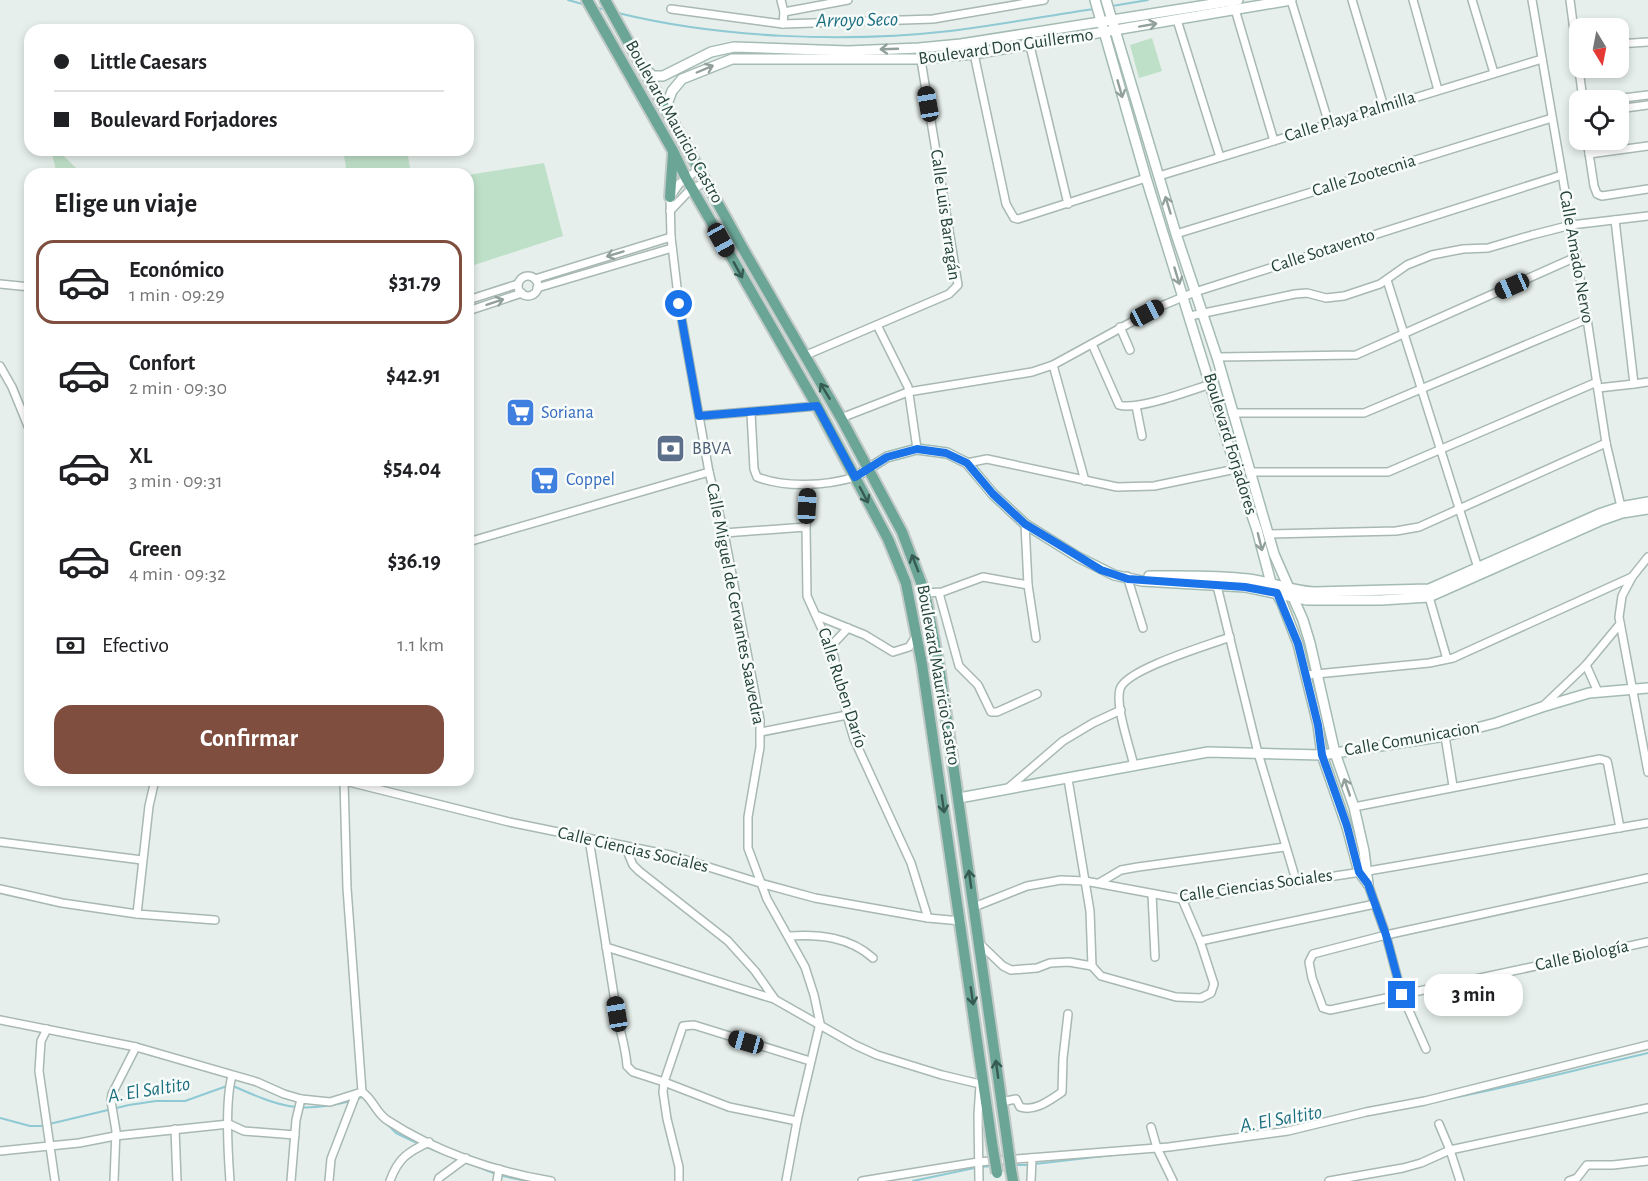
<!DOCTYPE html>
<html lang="es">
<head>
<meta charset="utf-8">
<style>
	:root { --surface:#fff; --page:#f2f2f2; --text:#202124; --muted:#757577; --line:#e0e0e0; --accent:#7f4e3f }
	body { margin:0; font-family:"Alegreya Sans",sans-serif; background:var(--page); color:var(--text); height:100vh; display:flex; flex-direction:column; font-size:22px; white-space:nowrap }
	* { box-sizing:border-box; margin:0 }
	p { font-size:20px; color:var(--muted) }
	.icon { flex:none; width:33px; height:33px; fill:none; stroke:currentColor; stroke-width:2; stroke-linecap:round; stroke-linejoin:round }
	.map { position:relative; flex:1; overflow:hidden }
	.side { position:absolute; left:24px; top:168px; width:450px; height:618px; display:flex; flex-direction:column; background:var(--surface); border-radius:18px; box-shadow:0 3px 9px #0003 }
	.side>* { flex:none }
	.top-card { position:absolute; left:24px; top:24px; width:450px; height:132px; border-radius:18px; box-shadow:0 3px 9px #0003; display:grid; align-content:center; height:132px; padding:0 30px; background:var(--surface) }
	.needle { width:39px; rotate:170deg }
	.tools { position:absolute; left:1569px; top:18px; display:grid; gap:12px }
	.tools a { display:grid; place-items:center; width:60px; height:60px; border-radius:12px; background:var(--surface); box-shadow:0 3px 9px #0003; font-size:30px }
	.end { position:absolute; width:27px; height:27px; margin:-14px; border:8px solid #1a73e8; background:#fff; box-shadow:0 0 0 3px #fff }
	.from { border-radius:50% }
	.bubble { position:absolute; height:42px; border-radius:18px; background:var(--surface); box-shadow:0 3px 9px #0003; font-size:20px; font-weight:600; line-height:42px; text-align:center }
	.car { position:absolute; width:18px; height:36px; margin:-18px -9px; border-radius:8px; box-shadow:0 0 4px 2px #0007; background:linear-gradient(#222 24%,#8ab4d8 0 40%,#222 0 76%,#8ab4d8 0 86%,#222 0) }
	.top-card b { display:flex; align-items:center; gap:21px; height:57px; font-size:22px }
	.top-card b+b { border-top:2px solid var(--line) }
	.top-card i { width:15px; height:15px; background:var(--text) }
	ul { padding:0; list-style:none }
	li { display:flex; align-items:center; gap:18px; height:84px; margin:0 12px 9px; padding:0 18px; border:3px solid transparent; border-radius:18px }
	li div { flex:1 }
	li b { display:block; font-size:22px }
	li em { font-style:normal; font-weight:600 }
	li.selected { border-color:var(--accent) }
	li>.icon { width:54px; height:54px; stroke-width:1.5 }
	h2 { padding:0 30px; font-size:27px; line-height:72px }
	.pay { display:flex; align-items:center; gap:15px; height:66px; padding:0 30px; font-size:22px }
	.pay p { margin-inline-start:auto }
	.button { display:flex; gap:12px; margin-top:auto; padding:12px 30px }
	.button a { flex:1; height:69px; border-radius:18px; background:var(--accent); color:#fff; font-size:24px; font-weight:600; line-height:69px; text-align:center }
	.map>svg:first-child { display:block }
</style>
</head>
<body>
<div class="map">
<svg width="1648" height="1181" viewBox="0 0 1648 1181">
	<rect width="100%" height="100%" fill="#e6efeb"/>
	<g fill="#bfe0c8">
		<polygon points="1152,38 1162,71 1139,78 1130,45"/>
		<path d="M 51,150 C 69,155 70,167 86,174 L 57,174 Z"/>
		<polygon points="343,150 407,150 411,174 340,174 346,167"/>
		<polygon points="544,163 563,236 468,267 468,175"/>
	</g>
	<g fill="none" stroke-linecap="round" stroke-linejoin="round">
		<g stroke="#8ec9d4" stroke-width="2">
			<polyline points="568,0 586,5"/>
			<polyline points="1112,6 1148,0"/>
			<polyline points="594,7 606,10"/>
			<path d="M 618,13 C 720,38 845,43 950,31 C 998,25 1046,16 1094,9"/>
			<path d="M 233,1086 C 281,1107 298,1114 351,1101"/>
			<polyline points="357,1100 361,1097 364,1098 377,1116"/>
			<path d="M 1437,1101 C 1508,1088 1578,1069 1648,1053"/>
			<polyline points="0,1118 30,1126 41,1126 129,1105 156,1101 185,1101 227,1086"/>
			<polyline points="386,1123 396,1133 419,1144"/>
			<polyline points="424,1146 441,1153"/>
			<polyline points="1199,1146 1250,1139"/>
			<polyline points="469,1163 498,1175 526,1181"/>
			<polyline points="1035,1164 1130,1153"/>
			<polyline points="1014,1165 1029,1165"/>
			<polyline points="913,1181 979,1167 993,1166"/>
		</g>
		<defs>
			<g id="street">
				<polyline points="781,0 784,12 783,24"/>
				<polyline points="1291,0 1329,124"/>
				<polyline points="1352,0 1384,107"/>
				<polyline points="1413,0 1438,90"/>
				<polyline points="1472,0 1494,73"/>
				<polyline points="1532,0 1587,319 1606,443 1622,511"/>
				<polyline points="1570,0 1583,100"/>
				<polyline points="1234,6 1274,141"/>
				<polyline points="671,9 783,24 933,19 1044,0"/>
				<polyline points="784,12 848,0"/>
				<polyline points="1177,20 1220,157"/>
				<polyline points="1618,44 1648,42"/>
				<polyline points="1030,46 1068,204"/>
				<polyline points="974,54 1006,204 1014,218 1018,219 1146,178"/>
				<polyline points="1607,100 1648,95"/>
				<polyline points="1618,109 1648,105"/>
				<polyline points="1587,140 1594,186 1597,194 1602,196 1648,189"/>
				<polyline points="1589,154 1648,146"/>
				<polyline points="699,169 680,183 670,197 671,237 679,304 709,472 724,533 760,720 760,747 748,817 748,848 767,899 805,967 814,995 820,1023 797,1121 786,1181"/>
				<polyline points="1159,176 1542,59"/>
				<polyline points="670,211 687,193 706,181"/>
				<polyline points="1176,234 1552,118"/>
				<circle cx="528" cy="286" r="10"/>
				<polyline points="535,279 671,237"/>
				<polyline points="1387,280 1478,568"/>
				<polyline points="0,284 30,287"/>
				<polyline points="537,288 672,248"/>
				<polyline points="468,300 518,284"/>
				<polyline points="468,311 522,293"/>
				<polyline points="1190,316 1295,294 1307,293 1326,298 1344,296 1380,284 1407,265 1432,255 1463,249 1488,248 1532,235 1571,225 1648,216"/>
				<polyline points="877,325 908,387 917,449"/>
				<polyline points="1120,327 1130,350"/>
				<path d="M 1092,344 L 1119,405 C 1137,411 1191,390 1211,384"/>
				<polyline points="804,356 949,294 958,285 919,48"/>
				<polyline points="1217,357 1356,355 1576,257"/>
				<polyline points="1053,365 1085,481"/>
				<polyline points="0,366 12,387 30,431"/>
				<polyline points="1634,384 1648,382"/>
				<polyline points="1598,388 1634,384 1615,220"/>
				<polyline points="1136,406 1142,436"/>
				<path d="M 751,413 L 754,469 L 757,477 C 785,488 826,486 855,477"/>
				<polyline points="1232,413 1364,413 1587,319"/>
				<polyline points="699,416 817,406"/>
				<polyline points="841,418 908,392 1032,372 1053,365 1159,307 1195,292 1562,175"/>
				<polyline points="967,463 987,459 1117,487 1154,486 1236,469"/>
				<polyline points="1249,472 1388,472 1597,382"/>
				<polyline points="808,486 806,527 807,596 834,656 847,715 854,739 911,863 928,918"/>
				<polyline points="1025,524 1028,585 1036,638"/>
				<polyline points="724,533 806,527"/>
				<polyline points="1268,534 1396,531 1419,527 1606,443"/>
				<polyline points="468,542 709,472"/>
				<polyline points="1127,576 1143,628"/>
				<polyline points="1632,577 1622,596 1619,617 1648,772"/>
				<polyline points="1217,586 1258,753 1296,880"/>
				<polyline points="925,593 942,592 983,577 1028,585"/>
				<polyline points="939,593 959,666 978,685 991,712 997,712 1037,694"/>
				<polyline points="1429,597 1447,659"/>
				<polyline points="818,616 865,635 893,652 909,647 917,635"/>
				<polyline points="831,646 848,628"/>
				<polyline points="1586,665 1598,692"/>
				<polyline points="1306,675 1429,663 1453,658 1632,577 1648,557"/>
				<polyline points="1542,707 1586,665 1620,624"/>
				<polyline points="761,732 847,715"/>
				<polyline points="1445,736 1453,786"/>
				<path d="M 1134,766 C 1130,747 1115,707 1120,689 C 1126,669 1209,645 1230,637"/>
				<polyline points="1068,779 1090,911 1092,966"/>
				<polyline points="155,780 149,806 137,914 215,920"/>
				<polyline points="341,780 509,822 670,855 760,883 815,898 928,918 961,921"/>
				<path d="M 344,781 L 347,888 L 362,1092 C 373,1099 376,1113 387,1120 C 434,1151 495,1172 551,1181"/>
				<polyline points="1007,789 1063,741 1093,723 1121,710"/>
				<polyline points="1354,807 1600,759 1607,761 1608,765 1620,828"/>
				<path d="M 589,839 L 617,1014 C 620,1032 626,1048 627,1066 L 633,1072 L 664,1082 L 729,1107 L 797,1121"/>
				<polyline points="0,842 142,860"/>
				<polyline points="625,846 633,865 639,871 728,941 755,971 774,998"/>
				<polyline points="1648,878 1386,935 1313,954 1309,962 1312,978 1323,1008 1330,1010 1648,942"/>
				<polyline points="1099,883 1121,870 1138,867 1285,847"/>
				<polyline points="1368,884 1386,935 1402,995 1426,1049"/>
				<polyline points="0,889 62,903 137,914"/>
				<polyline points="1152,894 1155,957"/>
				<polyline points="974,907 1027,886 1061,880 1085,881 1182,899 1368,871 1648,823"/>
				<path d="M 789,936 C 819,934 850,937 873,958"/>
				<polyline points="1200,941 1375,904"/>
				<polyline points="979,943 1003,966 1011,970 1037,968 1050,963 1069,962 1092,966 1101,976 1176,997 1201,998 1211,993 1214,984 1200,941 1182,899"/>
				<polyline points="606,947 774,999 855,1045 877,1055 942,1075 984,1085"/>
				<polyline points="0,1020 136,1047 257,1082 284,1094 301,1099 330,1102 362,1092"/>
				<polyline points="47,1029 41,1041 39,1071 55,1181"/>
				<path d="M 1001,1102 L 1016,1099 L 1020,1107 C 1035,1112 1050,1100 1062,1092 L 1063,1058 L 1068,1014"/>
				<polyline points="1151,1127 1157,1148 1173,1181"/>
				<polyline points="175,1129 177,1181"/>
				<polyline points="0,1151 79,1143 115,1136 229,1124 244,1131 295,1135"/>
				<polyline points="114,1181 116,1131 111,1101 112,1094 136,1047"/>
				<path d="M 230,1181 C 228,1154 225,1101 232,1076"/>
				<polyline points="291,1181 296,1120 301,1099"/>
				<polyline points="329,1181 331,1159 356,1094"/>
				<path d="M 390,1181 C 398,1158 408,1152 429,1142"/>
				<polyline points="438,1181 439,1178 466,1158"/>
				<polyline points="497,1181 499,1169"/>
				<polyline points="679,1181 679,1167 667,1119 663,1092 664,1082 683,1026 694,1025 810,1061"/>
				<polyline points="862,1181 978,1162 1169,1147 1288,1131 1366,1112 1425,1101 1648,1045"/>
				<polyline points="979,1181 978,1115 980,1085"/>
				<polyline points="1031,1181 1032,1158"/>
				<polyline points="1329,1181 1403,1168 1421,1163 1450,1150 1439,1124"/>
				<polyline points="1460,1181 1450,1150 1648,1108"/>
				<polyline points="1569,1181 1577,1178 1587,1165 1613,1165 1648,1161"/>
			</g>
			<g id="secondary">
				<polyline points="1095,0 1146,178 1236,469 1257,530 1271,583 1282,603 1298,644 1318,725 1322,755 1347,827 1359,872 1368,884"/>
				<polyline points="1106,0 1176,234 1217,357 1274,554 1303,620 1310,643 1335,753 1354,807 1364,851 1368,884"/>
				<polyline points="644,68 653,76 663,76 711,52 734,47 848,51 919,48 961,44 1238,0"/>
				<polyline points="666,107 672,91 682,79 732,59 920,59 974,54 1291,0"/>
				<polyline points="855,477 887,457 917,449 947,453 967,463 993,494 1025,524 1078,557 1114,575 1142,581 1245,587 1307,600 1381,600 1429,597 1602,520 1622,513 1648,509"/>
				<path d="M 1149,576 C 1183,576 1216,575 1249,579 C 1271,582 1292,591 1314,592 L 1429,589 L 1599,514 L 1620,507 L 1648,502"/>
				<polyline points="959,798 1208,752 1322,755 1445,736 1496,723 1542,707 1589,693 1648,688"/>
			</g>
			<g id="primary">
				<polyline points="587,0 673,151 686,178 817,406 888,539 906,583 922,664 992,1143"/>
				<polyline points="605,0 742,247 841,418 902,532 925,593 939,666 1007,1140"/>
				<polyline points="670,197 673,154"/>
				<polyline points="1011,1170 1013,1181"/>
			</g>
		</defs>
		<use href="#street" stroke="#a8b8b2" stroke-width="10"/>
		<use href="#secondary" stroke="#a4bbb3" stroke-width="12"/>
		<use href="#primary" stroke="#c2cac8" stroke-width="14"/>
		<use href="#street" stroke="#fff" stroke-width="7"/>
		<use href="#secondary" stroke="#fff" stroke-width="9"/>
		<use href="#primary" stroke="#6aa596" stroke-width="10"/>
		<defs>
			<g id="primary-bridge">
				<polyline points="1007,1140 1011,1170"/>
				<polyline points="992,1143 997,1173"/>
			</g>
		</defs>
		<use href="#primary-bridge" stroke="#c2cac8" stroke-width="14" stroke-linecap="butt"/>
		<use href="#primary-bridge" stroke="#6aa596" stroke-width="10"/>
	</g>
	<defs><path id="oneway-shaft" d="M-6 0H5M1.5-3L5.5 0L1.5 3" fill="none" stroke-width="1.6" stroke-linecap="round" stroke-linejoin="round" transform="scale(1.5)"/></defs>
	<g stroke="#92a09c">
		<use href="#oneway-shaft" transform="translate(1148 25) rotate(-10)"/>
		<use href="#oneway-shaft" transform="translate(889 49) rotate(178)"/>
		<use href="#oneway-shaft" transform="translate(705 69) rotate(-23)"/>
		<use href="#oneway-shaft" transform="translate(1120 89) rotate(74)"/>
		<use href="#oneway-shaft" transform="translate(1168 205) rotate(-107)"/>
		<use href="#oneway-shaft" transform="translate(615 254) rotate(163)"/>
		<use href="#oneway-shaft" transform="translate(1177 276) rotate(73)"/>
		<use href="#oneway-shaft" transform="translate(495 302) rotate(-18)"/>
		<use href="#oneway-shaft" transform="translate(1260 542) rotate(76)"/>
		<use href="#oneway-shaft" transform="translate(1347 787) rotate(-109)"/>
	</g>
	<g stroke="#365b51">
		<use href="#oneway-shaft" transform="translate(738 270) rotate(61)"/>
		<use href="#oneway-shaft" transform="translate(825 391) rotate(-121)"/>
		<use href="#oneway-shaft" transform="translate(864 495) rotate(62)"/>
		<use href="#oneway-shaft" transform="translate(915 563) rotate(-111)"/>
		<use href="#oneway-shaft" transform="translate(943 804) rotate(82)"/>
		<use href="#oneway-shaft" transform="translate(970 879) rotate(-98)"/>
		<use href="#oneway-shaft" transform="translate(972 996) rotate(82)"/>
		<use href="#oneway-shaft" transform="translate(997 1069) rotate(-98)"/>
	</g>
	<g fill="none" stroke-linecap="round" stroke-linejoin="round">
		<polyline stroke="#1a73e8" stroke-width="8" points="679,304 699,416 817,406 855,477 887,457 917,449 946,453 967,463 993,494 1025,524 1101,570 1128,579 1245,587 1277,593 1298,644 1318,725 1322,755 1347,826 1359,872 1368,884 1386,935 1402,995"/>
	</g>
	<defs>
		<symbol id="supermarket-square" viewBox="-11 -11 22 22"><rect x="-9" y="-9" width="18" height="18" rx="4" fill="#3f7fe0" stroke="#f7fbf9"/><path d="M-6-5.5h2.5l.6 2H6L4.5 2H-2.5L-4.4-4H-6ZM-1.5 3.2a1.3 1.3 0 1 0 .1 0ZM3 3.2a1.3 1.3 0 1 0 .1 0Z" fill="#fff"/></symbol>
		<symbol id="bank-square" viewBox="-11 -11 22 22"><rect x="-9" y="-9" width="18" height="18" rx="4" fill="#5c6f8a" stroke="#f7fbf9"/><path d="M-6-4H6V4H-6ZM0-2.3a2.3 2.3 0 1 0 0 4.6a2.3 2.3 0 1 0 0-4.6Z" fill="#fff"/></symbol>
	</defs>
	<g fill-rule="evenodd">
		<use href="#supermarket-square" x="504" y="396" width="33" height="33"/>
		<use href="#bank-square" x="654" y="432" width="33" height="33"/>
		<use href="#supermarket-square" x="528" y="464" width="33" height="33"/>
	</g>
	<g text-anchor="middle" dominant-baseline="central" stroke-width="5" stroke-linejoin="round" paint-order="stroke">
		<g font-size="18" fill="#24423a" stroke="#f7fbf9">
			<text transform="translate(1006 47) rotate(-8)">Boulevard Don Guillermo</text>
			<text transform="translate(1350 117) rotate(-17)">Calle Playa Palmilla</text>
			<text transform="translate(674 122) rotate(61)">Boulevard Mauricio Castro</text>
			<text transform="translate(1364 176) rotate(-17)">Calle Zootecnia</text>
			<text transform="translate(945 215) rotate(82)">Calle Luis Barragán</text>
			<text transform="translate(1323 251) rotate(-18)">Calle Sotavento</text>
			<text transform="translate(1576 257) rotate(80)">Calle Amado Nervo</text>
			<text transform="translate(1230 444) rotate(73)">Boulevard Forjadores</text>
			<text transform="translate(735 604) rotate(79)">Calle Miguel de Cervantes Saavedra</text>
			<text transform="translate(938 675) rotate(80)">Boulevard Mauricio Castro</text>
			<text transform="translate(842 688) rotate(72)">Calle Ruben Darío</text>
			<text transform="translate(1412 739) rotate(-10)">Calle Comunicacion</text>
			<text transform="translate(633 850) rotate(13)">Calle Ciencias Sociales</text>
			<text transform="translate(1256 886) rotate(-8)">Calle Ciencias Sociales</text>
			<text transform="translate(1582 956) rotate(-12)">Calle Biología</text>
		</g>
		<g font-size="18" fill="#366cbe" stroke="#f7fbf9" text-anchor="start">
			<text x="541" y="413">Soriana</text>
			<text x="566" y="480">Coppel</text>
		</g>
		<g font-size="18" fill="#4e5e75" stroke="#f7fbf9" text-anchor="start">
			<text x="692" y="449">BBVA</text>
		</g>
		<g font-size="20" font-style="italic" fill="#1c6f80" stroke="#f7fbf9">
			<text transform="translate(857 20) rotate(-1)">Arroyo Seco</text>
			<text transform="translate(149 1090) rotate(-9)">A. El Saltito</text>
			<text transform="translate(1281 1119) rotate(-10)">A. El Saltito</text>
		</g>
	</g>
</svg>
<div class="tools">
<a><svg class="needle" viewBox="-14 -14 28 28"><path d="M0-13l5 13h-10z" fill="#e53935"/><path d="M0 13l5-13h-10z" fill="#757577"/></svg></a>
<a><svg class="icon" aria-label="locate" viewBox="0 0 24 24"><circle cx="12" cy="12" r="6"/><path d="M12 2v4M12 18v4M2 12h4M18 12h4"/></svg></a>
</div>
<i class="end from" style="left:679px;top:304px"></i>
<i class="end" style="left:1402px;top:995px"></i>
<div class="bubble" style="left:1424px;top:974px;width:99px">3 min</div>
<i class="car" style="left:928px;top:104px;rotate:350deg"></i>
<i class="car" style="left:721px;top:240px;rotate:151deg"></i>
<i class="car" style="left:1512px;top:286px;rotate:246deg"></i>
<i class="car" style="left:1147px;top:313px;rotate:62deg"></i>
<i class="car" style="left:807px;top:506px;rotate:3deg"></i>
<i class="car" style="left:617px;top:1014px;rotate:351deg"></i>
<i class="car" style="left:746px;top:1042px;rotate:286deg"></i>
<div class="top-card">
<b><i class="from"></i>Little Caesars</b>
<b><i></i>Boulevard Forjadores</b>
</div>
<section class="side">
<h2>Elige un viaje</h2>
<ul>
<li class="selected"><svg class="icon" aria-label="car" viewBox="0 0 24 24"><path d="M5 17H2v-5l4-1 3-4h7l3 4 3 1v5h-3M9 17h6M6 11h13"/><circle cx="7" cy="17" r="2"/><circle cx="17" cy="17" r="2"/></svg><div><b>Económico</b><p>1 min · 09:29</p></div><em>$31.79</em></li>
<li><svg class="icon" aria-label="car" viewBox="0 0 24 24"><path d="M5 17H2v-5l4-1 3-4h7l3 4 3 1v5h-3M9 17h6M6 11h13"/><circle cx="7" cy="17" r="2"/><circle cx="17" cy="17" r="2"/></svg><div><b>Confort</b><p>2 min · 09:30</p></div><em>$42.91</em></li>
<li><svg class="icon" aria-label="car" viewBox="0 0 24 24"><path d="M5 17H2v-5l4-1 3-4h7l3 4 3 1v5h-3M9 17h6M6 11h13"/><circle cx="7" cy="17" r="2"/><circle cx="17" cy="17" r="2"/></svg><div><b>XL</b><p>3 min · 09:31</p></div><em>$54.04</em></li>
<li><svg class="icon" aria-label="car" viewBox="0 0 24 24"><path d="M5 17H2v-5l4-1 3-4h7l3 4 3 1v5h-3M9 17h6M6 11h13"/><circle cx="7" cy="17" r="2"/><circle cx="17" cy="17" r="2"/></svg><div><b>Green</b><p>4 min · 09:32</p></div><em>$36.19</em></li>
</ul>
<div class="pay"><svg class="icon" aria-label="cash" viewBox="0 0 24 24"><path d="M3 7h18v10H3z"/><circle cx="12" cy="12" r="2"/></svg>Efectivo<p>1.1 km</p></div>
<div class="button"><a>Confirmar</a></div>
</section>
</div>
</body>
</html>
